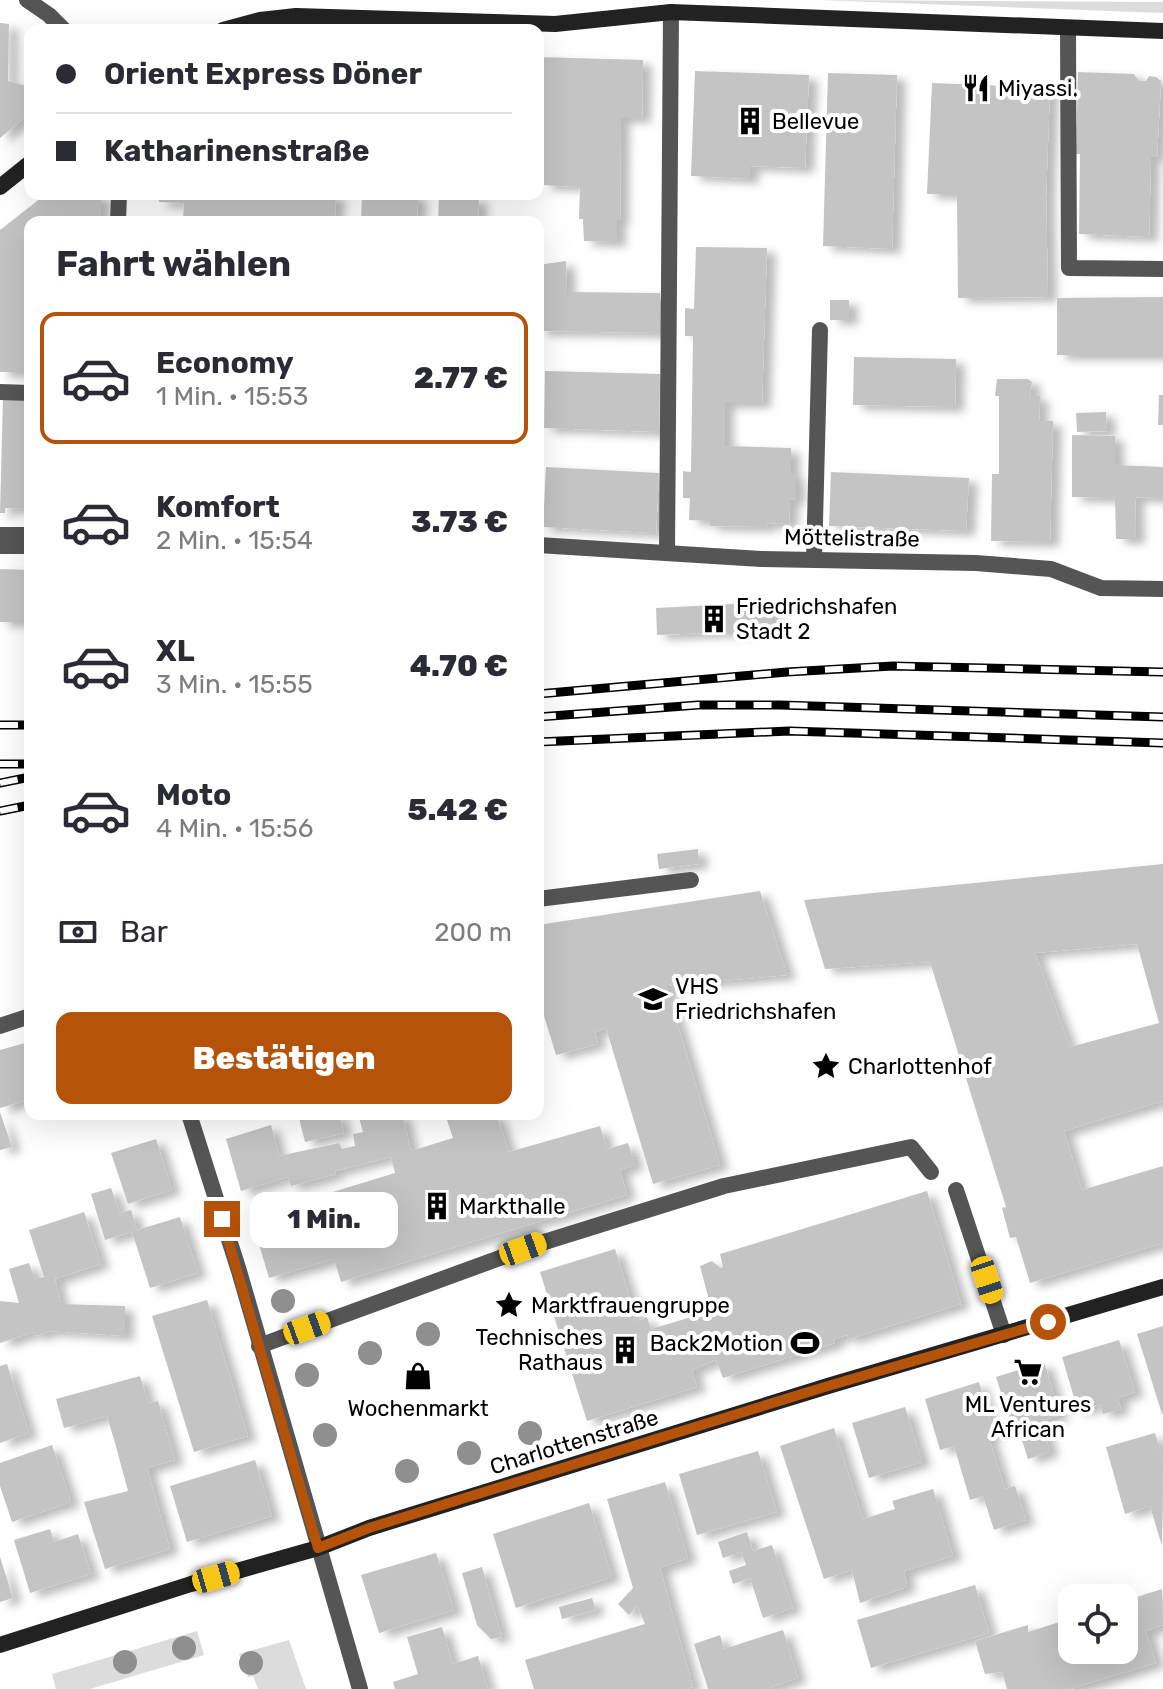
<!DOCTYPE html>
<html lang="de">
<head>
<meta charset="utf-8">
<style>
	:root { --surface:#fff; --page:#f2f2f3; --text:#2b2b33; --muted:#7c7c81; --line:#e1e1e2; --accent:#b45309 }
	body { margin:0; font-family:Rubik,sans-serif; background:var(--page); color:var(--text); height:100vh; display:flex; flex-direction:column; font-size:30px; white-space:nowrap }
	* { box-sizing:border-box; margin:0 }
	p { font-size:26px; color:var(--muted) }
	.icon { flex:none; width:44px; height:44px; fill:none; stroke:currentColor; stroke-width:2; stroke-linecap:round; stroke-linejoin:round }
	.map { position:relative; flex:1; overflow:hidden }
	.drawer { position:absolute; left:24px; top:216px; width:520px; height:904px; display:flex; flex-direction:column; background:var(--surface); border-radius:16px; box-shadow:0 8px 32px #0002 }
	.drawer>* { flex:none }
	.top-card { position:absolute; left:24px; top:24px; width:520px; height:176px; border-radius:16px; box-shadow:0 8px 32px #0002; display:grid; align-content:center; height:176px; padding:0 32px; background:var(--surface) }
	.buttons { position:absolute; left:1058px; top:1584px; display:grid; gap:16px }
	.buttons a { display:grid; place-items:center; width:80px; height:80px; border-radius:16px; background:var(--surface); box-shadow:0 8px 32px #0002; font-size:40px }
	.end { position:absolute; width:36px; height:36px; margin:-18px; border:10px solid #b45309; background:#fff; box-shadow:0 0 0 4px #fff }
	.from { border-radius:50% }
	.bubble { position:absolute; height:56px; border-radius:16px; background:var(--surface); box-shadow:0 8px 32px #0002; font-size:26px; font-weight:800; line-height:56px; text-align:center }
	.car { position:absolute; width:24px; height:48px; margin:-24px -12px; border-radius:10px; box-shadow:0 0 6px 2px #0007; background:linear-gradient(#f5c518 24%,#345 0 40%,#f5c518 0 76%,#345 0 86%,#f5c518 0) }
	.top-card b { display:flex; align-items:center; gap:28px; height:76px; font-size:30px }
	.top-card b+b { border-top:2px solid var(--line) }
	.top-card i { width:20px; height:20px; background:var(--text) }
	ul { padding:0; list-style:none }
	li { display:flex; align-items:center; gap:24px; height:132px; margin:0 16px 12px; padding:0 16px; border:4px solid transparent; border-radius:16px }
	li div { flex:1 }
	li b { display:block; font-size:30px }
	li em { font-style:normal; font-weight:800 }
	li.selected { border-color:var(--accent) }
	li>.icon { width:72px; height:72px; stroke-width:1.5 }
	h2 { padding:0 32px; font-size:36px; line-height:96px }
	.pay { display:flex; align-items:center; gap:20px; height:88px; padding:0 32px; font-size:30px }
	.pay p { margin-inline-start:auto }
	.primary-button { display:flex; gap:16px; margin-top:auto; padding:16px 32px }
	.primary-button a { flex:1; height:92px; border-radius:16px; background:var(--accent); color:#fff; font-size:32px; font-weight:800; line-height:92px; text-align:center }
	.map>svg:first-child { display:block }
</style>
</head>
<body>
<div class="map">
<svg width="1163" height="1689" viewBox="0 0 1163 1689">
	<defs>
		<filter id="shadow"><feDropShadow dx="9" dy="5" stdDeviation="4" flood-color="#0004"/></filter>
	</defs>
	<rect width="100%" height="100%" fill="#fff"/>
	<g fill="#dcdcdc">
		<polygon points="818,0 1163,2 1163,13"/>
		<polygon points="197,1631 204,1655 90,1689 56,1689 52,1674"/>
		<polygon points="289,1640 306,1689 258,1689 253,1676 248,1677 239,1654"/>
	</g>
	<g fill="#c4c4c4" fill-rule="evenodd" filter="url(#shadow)">
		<polygon points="0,23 9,24 8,81 30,87 30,113 0,138"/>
		<polygon points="538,57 643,60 642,118 621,118 620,220 617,220 617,242 584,241 583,219 579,219 580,187 543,185 544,114 538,114"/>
		<polygon points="695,71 809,75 805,168 750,166 750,179 691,176"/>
		<polygon points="1078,72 1134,74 1139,81 1146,81 1149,76 1156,77 1161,81 1157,157 1151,157 1149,237 1079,234 1080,154 1076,154"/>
		<polygon points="828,73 897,75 892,249 823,246"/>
		<polygon points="932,83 1050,88 1046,198 1048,297 958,298 957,194 927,194"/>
		<polygon points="46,194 101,194 101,222 30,222 30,372 0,372 0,230"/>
		<polygon points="159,194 336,194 335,222 183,222 184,203 159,202"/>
		<polygon points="362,194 418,194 417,222 361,222"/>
		<polygon points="439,197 479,198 478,222 438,222"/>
		<polygon points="696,247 767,248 762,403 725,403 725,446 791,448 791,474 796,474 796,500 790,499 789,524 768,523 766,527 710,526 708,521 689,520 690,498 683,498 683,471 691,472 693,336 685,336 685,308 694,309"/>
		<polygon points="566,261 567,292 660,293 660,333 538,331 538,265"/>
		<polygon points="1163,297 1163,355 1057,355 1057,298"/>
		<rect x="830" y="300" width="19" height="20"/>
		<polygon points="854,357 956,359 955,407 853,405"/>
		<polygon points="545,371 660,374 659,432 544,428"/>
		<polygon points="997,379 1028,379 1032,382 1030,396 1040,396 1039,421 1053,421 1050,542 991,541 992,474 999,474 999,396 995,396"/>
		<polygon points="1159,395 1163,395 1163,425 1158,425"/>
		<polygon points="3,398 30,399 30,509 5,508 5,513 0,513"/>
		<polygon points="1106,412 1107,431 1077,432 1076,413"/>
		<polygon points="1072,435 1115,436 1115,465 1163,467 1163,498 1135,497 1136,539 1116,539 1115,498 1072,497"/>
		<polygon points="546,467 659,473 656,533 543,527"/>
		<polygon points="831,472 969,478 966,531 829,526"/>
		<polygon points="0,569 30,570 30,622 0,622"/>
		<polygon points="771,602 772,630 657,635 656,608"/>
		<polygon points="698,849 699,864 659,869 657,854"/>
		<path d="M 1163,864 L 1163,1101 L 1064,1131 L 1082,1190 L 1163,1166 L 1163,1243 L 1030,1283 L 1016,1237 L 1010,1238 L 1002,1208 L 1006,1207 L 930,962 L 825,969 L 804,900 ZM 1137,944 L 1159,1023 L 1070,1047 L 1035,953 Z"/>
		<polygon points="760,891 787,975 666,986 720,1165 653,1184 606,1028 595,1032 598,1044 556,1055 538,996 538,925"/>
		<polygon points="25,1043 30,1060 30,1099 0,1108 0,1050"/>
		<polygon points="0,1112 12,1147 0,1150"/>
		<polygon points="298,1114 339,1114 344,1133 305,1142"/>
		<polygon points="358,1114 402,1114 411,1151 453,1138 445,1114 496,1114 509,1152 600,1126 607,1149 628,1143 635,1165 620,1170 627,1195 341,1282 334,1259 269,1278 251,1217 395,1173 391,1157 335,1171 336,1174 291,1186 288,1177 241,1191 226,1139 271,1125 279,1156 339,1143 342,1149 355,1146 353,1134 363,1132"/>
		<polygon points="156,1139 172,1190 128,1204 111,1153"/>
		<polygon points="111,1188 120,1213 131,1210 137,1230 180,1217 198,1273 150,1288 132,1232 105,1240 91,1194"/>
		<polygon points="927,1191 961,1304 849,1339 847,1335 834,1339 835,1343 723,1378 716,1360 692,1370 697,1387 587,1421 540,1272 615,1249 637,1321 647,1317 651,1329 712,1311 700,1266 712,1261 721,1268 723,1267 720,1254"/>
		<polygon points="84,1212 101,1264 55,1279 61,1304 125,1306 125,1336 50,1331 36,1336 34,1332 0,1343 0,1301 19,1303 9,1269 29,1263 35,1279 44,1277 29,1230"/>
		<polygon points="207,1300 248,1436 194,1452 152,1316"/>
		<polygon points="1163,1326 1163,1414 1162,1414 1137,1334"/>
		<polygon points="1119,1340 1135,1392 1118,1398 1121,1409 1103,1414 1100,1405 1078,1411 1062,1357"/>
		<polygon points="1044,1362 1060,1415 1041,1421 1050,1452 1028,1459 1018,1428 1013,1430 996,1377"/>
		<polygon points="7,1364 29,1433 0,1443 0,1366"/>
		<polygon points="140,1376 148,1403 158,1401 175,1460 147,1468 170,1549 105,1569 84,1502 128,1491 115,1443 107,1416 64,1428 56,1399"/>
		<polygon points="979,1382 994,1434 988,1435 1005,1489 1015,1486 1026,1520 994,1530 983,1496 970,1500 954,1446 940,1450 925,1399"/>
		<polygon points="905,1407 922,1462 869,1478 852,1423"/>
		<polygon points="834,1428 863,1519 895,1509 892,1501 933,1489 953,1556 904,1571 907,1587 860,1603 852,1570 824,1579 780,1446"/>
		<polygon points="1155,1433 1163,1460 1162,1546 1150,1506 1125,1514 1106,1447"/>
		<polygon points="52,1445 71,1502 12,1522 0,1486 0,1463"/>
		<polygon points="758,1451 777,1512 697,1535 679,1474"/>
		<polygon points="255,1460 272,1516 187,1542 170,1486"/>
		<polygon points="665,1482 688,1558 660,1568 693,1687 686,1689 534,1689 525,1660 645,1624 637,1605 629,1615 618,1604 633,1588 607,1499"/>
		<polygon points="589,1503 612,1577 516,1608 493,1534"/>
		<polygon points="50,1529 54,1542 78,1534 91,1574 30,1593 14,1540"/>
		<polygon points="747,1532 753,1551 772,1545 793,1608 763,1618 750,1578 733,1584 729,1571 746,1565 742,1555 741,1552 723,1558 718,1542"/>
		<polygon points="436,1553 454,1610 379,1633 361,1575"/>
		<polygon points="0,1557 13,1598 0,1602"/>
		<polygon points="482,1567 502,1637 491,1639 477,1625 462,1573"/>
		<polygon points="975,1585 989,1633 871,1668 857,1620"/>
		<polygon points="1162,1589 1163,1625 1146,1631 1156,1663 1070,1689 1007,1689 1002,1672 985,1674 975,1641 1028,1625 1028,1632 1072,1618 1072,1650 1124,1650 1124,1601"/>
		<polygon points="592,1598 596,1610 562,1619 559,1607"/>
		<polygon points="442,1627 453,1664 478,1656 488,1689 395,1689 393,1682 418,1674 407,1637"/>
		<polygon points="783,1630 798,1678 766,1689 708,1689 694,1644 720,1635 724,1649"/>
	</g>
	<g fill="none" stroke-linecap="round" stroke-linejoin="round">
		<g stroke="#555" stroke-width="16">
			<polyline points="1068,28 1069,268 1163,269"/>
			<polyline points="0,392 30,393"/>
			<polyline points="0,535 30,535"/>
			<polyline points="667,553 671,12"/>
			<polyline points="814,560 820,330"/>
			<polyline points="538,899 691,880"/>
			<polyline points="956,1190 1004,1335"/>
			<polyline points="259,1346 538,1244"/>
		</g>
		<g stroke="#555" stroke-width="16">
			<polyline points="27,0 49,15 64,30"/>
			<polyline points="118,222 119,194"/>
			<polyline points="538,545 761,559 976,563 1051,569 1101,588 1163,589"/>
			<polyline points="0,546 30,546"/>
			<polyline points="0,1026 30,1016"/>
			<polyline points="189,1114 239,1271 360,1689"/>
			<polyline points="538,1244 724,1186 911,1147 931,1172"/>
		</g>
		<g stroke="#222" stroke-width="16">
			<polyline points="223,30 260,20 296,16 555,24 671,12 1163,31"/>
			<polyline points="0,187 30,163"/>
			<polyline points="0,1645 191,1584 318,1548 369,1528 828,1386 1163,1287"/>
		</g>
		<defs>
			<g id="rail">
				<polyline points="538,694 787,672 893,666 1163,672"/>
				<polyline points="538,717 698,705 780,705 1163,717"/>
				<polyline points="0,725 30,725"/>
				<polyline points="538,742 789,731 1163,743"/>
				<polyline points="0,764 30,764"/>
				<polyline points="0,783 30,777"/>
				<polyline points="0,811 30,805"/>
			</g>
		</defs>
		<use href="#rail" stroke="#000" stroke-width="9"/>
		<use href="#rail" stroke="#fff" stroke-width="6" stroke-dasharray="18" stroke-linecap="butt"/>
	</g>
	<g fill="#8f8f8f">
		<circle cx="283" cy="1301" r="12"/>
		<circle cx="428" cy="1334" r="12"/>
		<circle cx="370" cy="1353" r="12"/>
		<circle cx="307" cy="1375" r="12"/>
		<circle cx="530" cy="1433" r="12"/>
		<circle cx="325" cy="1435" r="12"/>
		<circle cx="469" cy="1453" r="12"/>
		<circle cx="407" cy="1471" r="12"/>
		<circle cx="184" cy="1648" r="12"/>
		<circle cx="125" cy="1662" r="12"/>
		<circle cx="251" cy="1663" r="12"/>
	</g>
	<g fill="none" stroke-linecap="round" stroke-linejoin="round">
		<polyline stroke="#b45309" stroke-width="10" points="222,1219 318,1548 369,1528 468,1497 828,1386 1048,1322"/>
	</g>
	<defs>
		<symbol id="restaurant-bare" viewBox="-9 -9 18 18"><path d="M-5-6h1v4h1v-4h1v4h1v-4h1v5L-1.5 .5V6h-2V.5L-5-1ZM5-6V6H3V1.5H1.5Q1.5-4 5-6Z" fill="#000" stroke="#fff" stroke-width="2.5" paint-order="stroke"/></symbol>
		<symbol id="building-bare" viewBox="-9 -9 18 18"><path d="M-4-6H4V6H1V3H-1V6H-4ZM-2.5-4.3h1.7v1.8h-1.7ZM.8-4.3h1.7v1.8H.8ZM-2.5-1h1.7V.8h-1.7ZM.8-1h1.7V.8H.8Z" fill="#000" stroke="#fff" stroke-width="2.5" paint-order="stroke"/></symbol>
		<symbol id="school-bare" viewBox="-9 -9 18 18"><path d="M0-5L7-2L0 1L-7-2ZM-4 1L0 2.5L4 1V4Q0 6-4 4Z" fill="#000" stroke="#fff" stroke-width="2.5" paint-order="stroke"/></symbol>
		<symbol id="sight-bare" viewBox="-9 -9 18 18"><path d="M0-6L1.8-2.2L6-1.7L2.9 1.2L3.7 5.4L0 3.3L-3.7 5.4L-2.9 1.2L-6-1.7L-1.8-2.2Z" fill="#000" stroke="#fff" stroke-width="2.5" paint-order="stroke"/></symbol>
		<symbol id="stadium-bare" viewBox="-9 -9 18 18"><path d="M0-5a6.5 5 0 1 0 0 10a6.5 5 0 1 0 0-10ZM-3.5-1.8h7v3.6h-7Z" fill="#000" stroke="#fff" stroke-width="2.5" paint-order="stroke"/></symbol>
		<symbol id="supermarket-bare" viewBox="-9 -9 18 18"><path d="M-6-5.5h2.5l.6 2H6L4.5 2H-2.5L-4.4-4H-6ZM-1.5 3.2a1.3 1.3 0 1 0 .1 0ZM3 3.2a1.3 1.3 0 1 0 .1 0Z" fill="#000" stroke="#fff" stroke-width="2.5" paint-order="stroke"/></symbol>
		<symbol id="shop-bare" viewBox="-9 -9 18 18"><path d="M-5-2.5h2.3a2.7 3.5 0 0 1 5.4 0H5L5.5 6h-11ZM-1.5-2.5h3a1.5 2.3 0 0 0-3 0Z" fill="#000" stroke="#fff" stroke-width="2.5" paint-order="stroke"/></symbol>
	</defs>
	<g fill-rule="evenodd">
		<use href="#restaurant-bare" x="956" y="68" width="40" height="40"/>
		<use href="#building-bare" x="730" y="101" width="40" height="40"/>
		<use href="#building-bare" x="694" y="599" width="40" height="40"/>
		<use href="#school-bare" x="633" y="979" width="40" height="40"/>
		<use href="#sight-bare" x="806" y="1046" width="40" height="40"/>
		<use href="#building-bare" x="417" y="1186" width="40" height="40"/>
		<use href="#sight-bare" x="489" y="1285" width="40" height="40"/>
		<use href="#stadium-bare" x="785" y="1323" width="40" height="40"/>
		<use href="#building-bare" x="605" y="1330" width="40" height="40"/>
		<use href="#supermarket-bare" x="1008" y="1352" width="40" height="40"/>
		<use href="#shop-bare" x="398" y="1356" width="40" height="40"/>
	</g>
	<g text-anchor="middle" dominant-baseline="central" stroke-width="8" stroke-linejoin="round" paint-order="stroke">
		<g font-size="22" fill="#000" stroke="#fff" text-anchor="start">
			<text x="998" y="88">Miyassi.</text>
			<text x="772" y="121">Bellevue</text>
			<text x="736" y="606">Friedrichshafen<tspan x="736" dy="25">Stadt 2</tspan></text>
			<text x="675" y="986">VHS<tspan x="675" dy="25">Friedrichshafen</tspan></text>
			<text x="848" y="1066">Charlottenhof</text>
			<text x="459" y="1206">Markthalle</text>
			<text x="531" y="1305">Marktfrauengruppe</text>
			<text x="603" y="1337" text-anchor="end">Technisches<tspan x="603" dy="25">Rathaus</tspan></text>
			<text x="783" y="1343" text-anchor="end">Back2Motion</text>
			<text x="1028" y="1404" text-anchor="middle">ML Ventures<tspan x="1028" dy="25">African</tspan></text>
			<text x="418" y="1408" text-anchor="middle">Wochenmarkt</text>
		</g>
		<g font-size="22" fill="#000" stroke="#fff">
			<text transform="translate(852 538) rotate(1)">Möttelistraße</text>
			<text transform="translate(574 1442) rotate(-17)">Charlottenstraße</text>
		</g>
	</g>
</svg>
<div class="buttons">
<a><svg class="icon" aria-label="locate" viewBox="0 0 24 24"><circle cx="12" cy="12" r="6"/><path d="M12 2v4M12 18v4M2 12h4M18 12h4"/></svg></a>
</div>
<i class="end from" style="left:1048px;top:1322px"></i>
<i class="end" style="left:222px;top:1219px"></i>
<div class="bubble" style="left:250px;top:1192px;width:148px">1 Min.</div>
<i class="car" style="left:523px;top:1249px;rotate:70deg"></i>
<i class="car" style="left:987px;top:1280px;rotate:162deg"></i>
<i class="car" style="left:307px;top:1328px;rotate:70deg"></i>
<i class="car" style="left:216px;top:1577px;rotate:74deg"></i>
<div class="top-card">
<b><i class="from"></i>Orient Express Döner</b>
<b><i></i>Katharinenstraße</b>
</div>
<section class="drawer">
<h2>Fahrt wählen</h2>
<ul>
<li class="selected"><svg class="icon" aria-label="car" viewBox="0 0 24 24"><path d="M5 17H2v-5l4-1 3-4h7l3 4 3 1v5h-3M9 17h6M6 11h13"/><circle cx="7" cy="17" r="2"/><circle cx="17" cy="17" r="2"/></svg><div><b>Economy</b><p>1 Min. · 15:53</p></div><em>2.77 €</em></li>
<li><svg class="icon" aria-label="car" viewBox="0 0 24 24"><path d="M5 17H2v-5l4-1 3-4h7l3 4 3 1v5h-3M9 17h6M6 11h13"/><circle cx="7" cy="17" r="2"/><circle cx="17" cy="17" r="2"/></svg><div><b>Komfort</b><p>2 Min. · 15:54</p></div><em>3.73 €</em></li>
<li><svg class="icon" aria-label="car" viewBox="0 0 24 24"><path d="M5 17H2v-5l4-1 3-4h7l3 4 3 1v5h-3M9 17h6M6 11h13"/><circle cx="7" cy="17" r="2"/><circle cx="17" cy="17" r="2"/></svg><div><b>XL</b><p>3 Min. · 15:55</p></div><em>4.70 €</em></li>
<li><svg class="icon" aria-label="car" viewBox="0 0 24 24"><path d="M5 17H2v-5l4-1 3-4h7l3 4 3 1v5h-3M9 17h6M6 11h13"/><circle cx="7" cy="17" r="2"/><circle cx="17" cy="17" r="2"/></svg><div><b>Moto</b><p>4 Min. · 15:56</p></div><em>5.42 €</em></li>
</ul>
<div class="pay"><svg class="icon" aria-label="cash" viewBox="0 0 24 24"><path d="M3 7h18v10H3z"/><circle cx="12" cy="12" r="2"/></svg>Bar<p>200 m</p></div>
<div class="primary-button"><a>Bestätigen</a></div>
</section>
</div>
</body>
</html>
